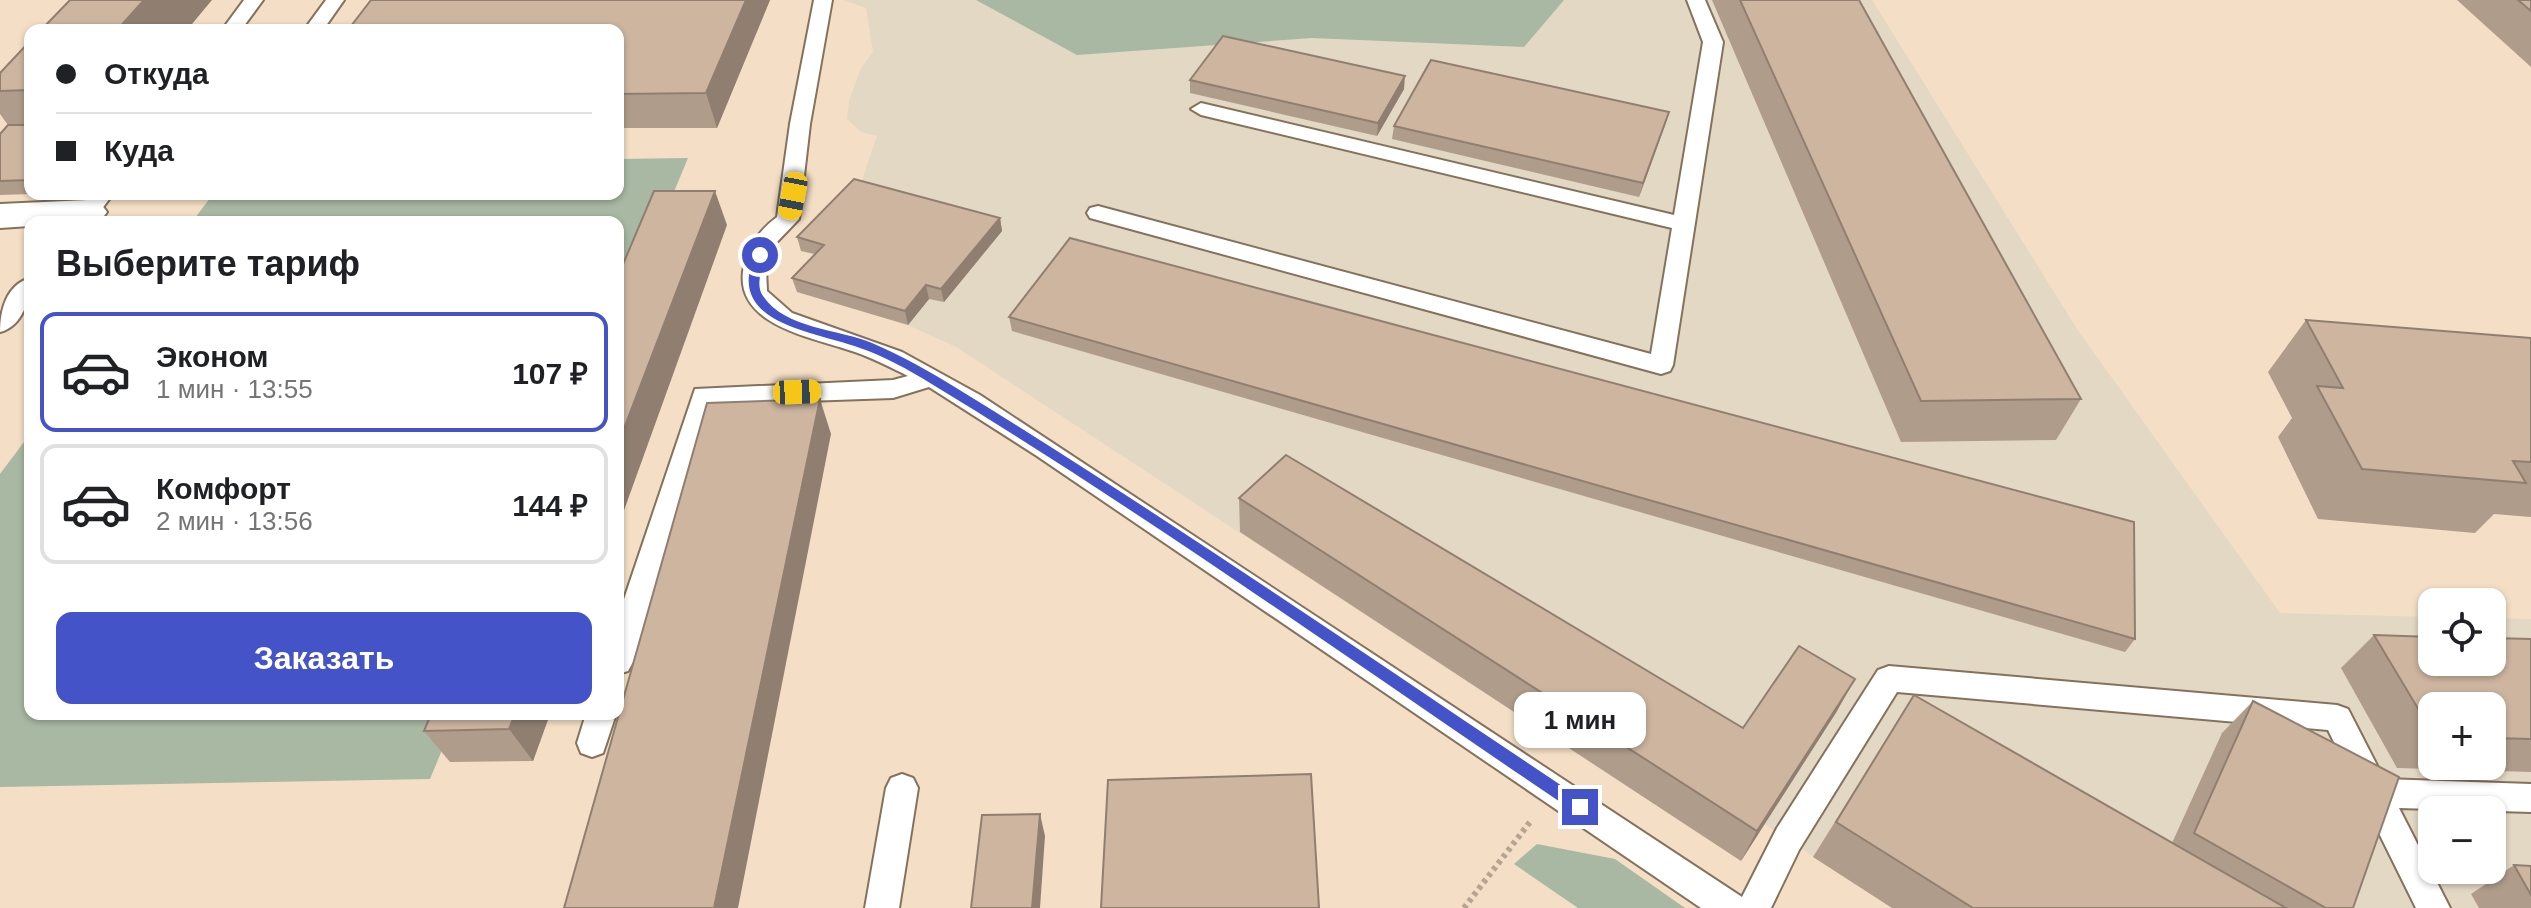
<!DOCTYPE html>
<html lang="ru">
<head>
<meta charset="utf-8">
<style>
	:root { --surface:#fff; --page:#f6f6f6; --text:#202124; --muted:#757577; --line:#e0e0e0; --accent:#4453c8 }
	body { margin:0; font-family:Helvetica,sans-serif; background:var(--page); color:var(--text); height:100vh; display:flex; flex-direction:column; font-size:30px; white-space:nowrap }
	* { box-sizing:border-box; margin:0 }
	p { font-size:26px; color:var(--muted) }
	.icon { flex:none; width:44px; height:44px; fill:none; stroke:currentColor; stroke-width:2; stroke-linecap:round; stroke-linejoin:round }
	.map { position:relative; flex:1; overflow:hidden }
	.side { position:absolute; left:24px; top:216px; width:600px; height:504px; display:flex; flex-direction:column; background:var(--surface); border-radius:16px; box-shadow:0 2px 6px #0004 }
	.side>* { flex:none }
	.guide { position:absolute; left:24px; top:24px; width:600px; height:176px; border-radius:16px; box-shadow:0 2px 6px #0004; display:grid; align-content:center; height:176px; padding:0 32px; background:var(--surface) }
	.fabs { position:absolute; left:2418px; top:588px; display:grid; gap:16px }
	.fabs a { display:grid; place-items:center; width:88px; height:88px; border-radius:16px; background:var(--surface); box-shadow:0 2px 6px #0004; font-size:40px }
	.end { position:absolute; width:36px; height:36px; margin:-18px; border:10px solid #4453c8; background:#fff; box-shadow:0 0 0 4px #fff }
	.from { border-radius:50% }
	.bubble { position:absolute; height:56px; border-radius:16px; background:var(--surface); box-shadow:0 2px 6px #0004; font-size:26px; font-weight:800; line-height:56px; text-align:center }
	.car { position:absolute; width:24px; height:48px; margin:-24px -12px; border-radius:10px; box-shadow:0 0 6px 2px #0007; background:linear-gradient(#f5c518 24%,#345 0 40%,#f5c518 0 76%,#345 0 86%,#f5c518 0) }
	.guide b { display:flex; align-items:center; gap:28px; height:76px; font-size:30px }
	.guide b+b { border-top:2px solid var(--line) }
	.guide i { width:20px; height:20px; background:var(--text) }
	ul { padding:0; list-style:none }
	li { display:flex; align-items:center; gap:24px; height:120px; margin:0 16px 12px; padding:0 16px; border:4px solid var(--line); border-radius:16px }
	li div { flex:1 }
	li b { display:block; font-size:30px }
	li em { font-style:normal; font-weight:800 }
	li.current { border-color:var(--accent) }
	li>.icon { width:72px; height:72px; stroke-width:1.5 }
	h2 { padding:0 32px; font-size:36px; line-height:96px }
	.cta { display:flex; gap:16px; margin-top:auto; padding:16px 32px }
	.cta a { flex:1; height:92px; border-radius:16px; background:var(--accent); color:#fff; font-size:32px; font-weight:800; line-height:92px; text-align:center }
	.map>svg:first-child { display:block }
</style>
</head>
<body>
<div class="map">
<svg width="2531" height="908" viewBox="0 0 2531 908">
	<rect width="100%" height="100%" fill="#f4dfc6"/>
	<path fill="#e2d8c3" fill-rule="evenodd" d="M 843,0 L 1872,0 L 2077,329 L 2280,613 L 2432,617 L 2432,662 L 2492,662 L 2492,618 L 2531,619 L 2531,908 L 1892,908 L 1764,824 L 1741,861 L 956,347 L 908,325 L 797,292 L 828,259 L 801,251 L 858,192 L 877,136 L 861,132 L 847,119 L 849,101 L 861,68 L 873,52 L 866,8 ZM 2432,706 L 2492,706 L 2492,766 L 2432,766 ZM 2432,810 L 2492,810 L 2492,870 L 2432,870 Z"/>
	<g fill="#a8b8a2">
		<polygon points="976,0 1564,0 1524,47 1312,38 1077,55"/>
		<polygon points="688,158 618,326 618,222 192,222 213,194 618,194 618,159"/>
		<polygon points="30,434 30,714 457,714 430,779 0,787 0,474"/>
		<polygon points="1537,844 1615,859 1685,908 1578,908 1514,864"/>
	</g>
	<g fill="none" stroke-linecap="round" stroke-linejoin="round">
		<defs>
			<g id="lane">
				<polygon points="244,0 263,0 241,30 222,30"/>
				<polygon points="326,0 344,0 323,30 304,30"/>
				<path d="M 814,0 L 832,0 L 810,124 L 799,219 L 774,245 L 766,268 L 767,291 L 792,313 L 902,352 L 980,395 L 1742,897 L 1777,828 L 1878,670 L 1889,666 L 2337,705 L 2348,709 L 2384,779 L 2531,784 L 2531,812 L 2399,808 L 2450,908 L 2416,908 L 2328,730 L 1897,692 L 1799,850 L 1771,908 L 1701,908 L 1037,456 L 929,387 L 893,398 L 714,404 L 633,662 L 628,671 L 618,674 L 618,617 L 695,389 L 893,380 L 908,376 C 890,367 871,357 852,351 C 812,337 731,325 744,266 C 749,244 760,230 777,217 L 790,124 Z"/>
				<polygon points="1687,0 1705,0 1723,42 1673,365 1670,371 1661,374 1090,218 1087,213 1090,208 1098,206 1651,354 1672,228 1201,115 1191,109 1201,103 1674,215 1703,42"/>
				<polygon points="91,194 113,194 92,222 69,222"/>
				<path d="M 30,278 C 30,299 23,326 0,332 C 0,311 6,285 30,278 Z"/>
				<polygon points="586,714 616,714 603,753 592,757 581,753 577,743"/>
				<polygon points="902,774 913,778 918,788 899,908 865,908 886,788 891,778"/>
			</g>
			<polygon id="street" points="88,200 101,204 107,212 101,220 30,222 30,226 0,228 0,204"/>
		</defs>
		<use href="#lane" stroke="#85725c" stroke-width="4"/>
		<use href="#street" stroke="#85725c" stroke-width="4"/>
		<polyline stroke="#b5a590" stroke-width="6" stroke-dasharray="4 4" stroke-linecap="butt" points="1464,908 1530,822"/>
		<use href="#lane" fill="#fff" fill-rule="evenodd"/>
		<use href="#street" fill="#fff" fill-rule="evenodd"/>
	</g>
	<g fill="#b09c8a" fill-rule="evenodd">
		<polygon points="770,0 717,128 618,128 618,30"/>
		<polygon points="1712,0 1859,0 2081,399 2056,440 1901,442"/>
		<polygon points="2457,0 2531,0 2531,67"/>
		<polygon points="30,41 31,194 0,195 0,134 8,125 0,114 0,73"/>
		<polygon points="1190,80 1404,89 1377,136 1190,93"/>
		<polygon points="1665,125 1639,197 1392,139 1394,126"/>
		<polygon points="1000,218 1002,231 944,302 929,299 908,325 797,292 792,278 815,254 801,251 797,237"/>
		<polygon points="1009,317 2135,639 2125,652 1012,331"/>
		<polygon points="2306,320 2531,338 2531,517 2494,514 2475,533 2318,519 2278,437 2292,418 2268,372"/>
		<polygon points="1239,498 1743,728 1837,711 1741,861 1240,532"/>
		<path d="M 2374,635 L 2531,639 L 2531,772 L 2397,768 L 2341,668 ZM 2432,706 L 2492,706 L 2492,766 L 2432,766 Z"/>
		<polygon points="1914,695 2172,843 2222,733 2253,701 2353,908 1892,908 1813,857"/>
		<polygon points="431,714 550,714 533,761 450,762 424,731"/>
		<polygon points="2514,865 2531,866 2531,908 2479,908 2471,894"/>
	</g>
	<g fill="#907f70">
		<polygon points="144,0 212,0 187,30 117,30"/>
		<polygon points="746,0 770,0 717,128 706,93"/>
		<polygon points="1405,76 1404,89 1377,136 1378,123"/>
		<polygon points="1669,112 1665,125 1639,197 1643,183"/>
		<polygon points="715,191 727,225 618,527 618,444"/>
		<polygon points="1000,218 1002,231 944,302 941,289"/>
		<polygon points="926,285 929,299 908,325 905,311"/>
		<polygon points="820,399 831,434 738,908 714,908"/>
		<polygon points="1855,679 1837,711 1741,861 1757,831"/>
		<polygon points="515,714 550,714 533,761 509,729"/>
		<polygon points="1040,814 1045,836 1040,908 1032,908"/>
	</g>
	<g fill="#cdb5a0" stroke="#907f70" stroke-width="2">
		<polygon points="70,0 144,0 117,30 41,30"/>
		<polygon points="371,0 746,0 706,93 618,94 618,30 348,30"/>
		<polygon points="1740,0 1859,0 2081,399 1921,401"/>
		<polygon points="2518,0 2531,0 2531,11"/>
		<polygon points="1223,36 1405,76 1378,123 1190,80"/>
		<polygon points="30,41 30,90 0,91 0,73"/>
		<polygon points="1431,60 1669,112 1643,183 1394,126"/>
		<polygon points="8,125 30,125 30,180 0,181 0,134"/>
		<polygon points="854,179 1000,218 941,289 926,285 905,311 792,278 824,245 797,237"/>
		<polygon points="654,191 715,191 618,444 618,276"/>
		<polygon points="1070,238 2134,522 2135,639 1009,317"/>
		<polygon points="2306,320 2531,338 2531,462 2513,461 2526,483 2362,469 2317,386 2343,388"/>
		<polygon points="820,399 714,908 564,908 707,403"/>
		<polygon points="1286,455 1743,728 1799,646 1855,679 1757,831 1239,498"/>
		<polygon points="2374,635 2432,637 2432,662 2492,662 2492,638 2531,639 2531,739 2492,738 2492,706 2432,706 2432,732"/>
		<polygon points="1914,695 2286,908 1973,908 1836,822"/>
		<polygon points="2253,701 2399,777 2353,908 2326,908 2194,833"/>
		<polygon points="431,714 515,714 509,729 424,731"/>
		<polygon points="1311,774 1319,908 1101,908 1108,780"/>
		<polygon points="1040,814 1032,908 971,908 982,815"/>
		<polygon points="2514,865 2531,866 2531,895"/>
	</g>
	<path fill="#4453c8" d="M 756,253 L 766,255 C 762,267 755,285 763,296 C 785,329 839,329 872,343 C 902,356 931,372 958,389 C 1171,520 1378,663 1586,802 L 1586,812 L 1575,812 C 1361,668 1151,517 930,383 C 909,370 884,356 860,348 C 815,331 722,324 756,253 Z"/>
</svg>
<div class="fabs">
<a><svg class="icon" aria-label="locate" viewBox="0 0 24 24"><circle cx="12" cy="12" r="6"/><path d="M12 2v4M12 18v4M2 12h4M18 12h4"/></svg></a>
<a>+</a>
<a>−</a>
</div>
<i class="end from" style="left:760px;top:255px"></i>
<i class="end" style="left:1580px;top:807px"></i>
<div class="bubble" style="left:1514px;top:692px;width:132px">1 мин</div>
<i class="car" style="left:793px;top:196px;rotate:191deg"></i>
<i class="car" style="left:797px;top:392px;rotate:88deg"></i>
<div class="guide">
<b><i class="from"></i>Откуда</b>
<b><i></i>Куда</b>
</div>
<section class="side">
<h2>Выберите тариф</h2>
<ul>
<li class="current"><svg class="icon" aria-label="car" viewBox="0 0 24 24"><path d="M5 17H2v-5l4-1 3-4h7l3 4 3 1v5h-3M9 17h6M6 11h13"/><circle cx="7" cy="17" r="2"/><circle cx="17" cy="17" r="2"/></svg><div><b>Эконом</b><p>1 мин · 13:55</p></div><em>107 ₽</em></li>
<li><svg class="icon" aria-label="car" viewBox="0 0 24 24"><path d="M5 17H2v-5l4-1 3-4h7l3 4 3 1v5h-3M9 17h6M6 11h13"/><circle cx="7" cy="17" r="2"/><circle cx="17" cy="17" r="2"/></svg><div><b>Комфорт</b><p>2 мин · 13:56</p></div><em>144 ₽</em></li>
</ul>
<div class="cta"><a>Заказать</a></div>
</section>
</div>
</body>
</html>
